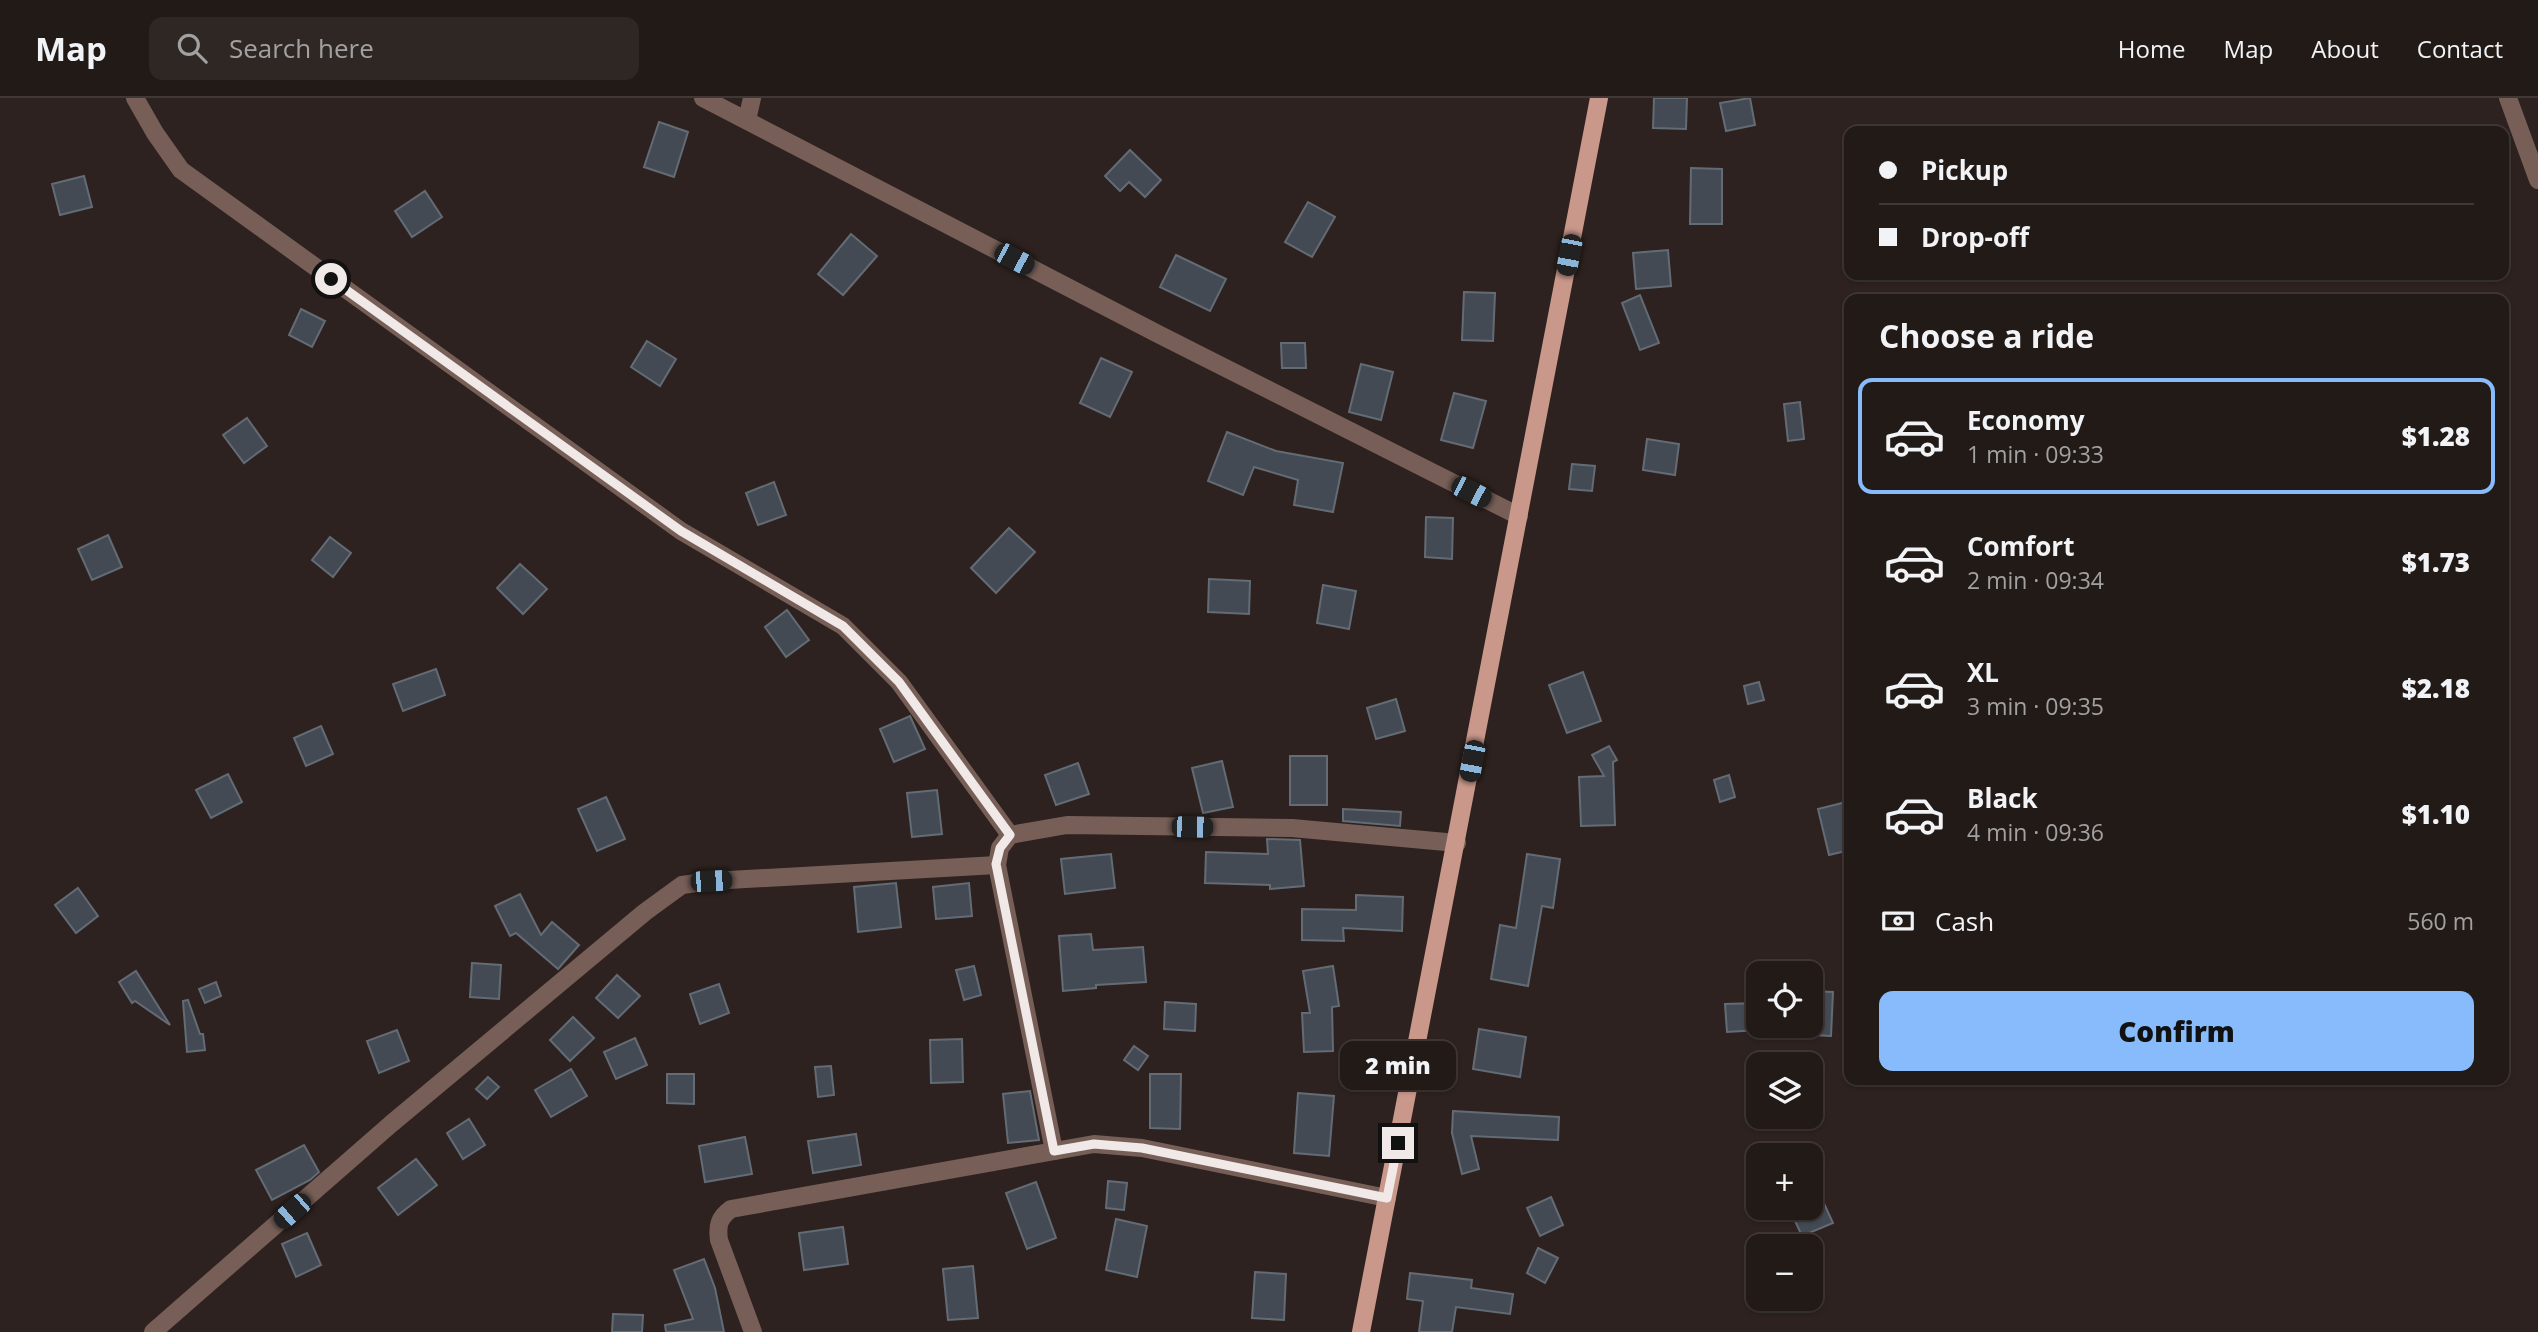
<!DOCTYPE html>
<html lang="en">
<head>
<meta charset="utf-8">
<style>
	:root { --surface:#221a17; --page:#2e2724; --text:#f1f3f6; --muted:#a2a1a1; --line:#3f3836; --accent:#87bbfb }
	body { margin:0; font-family:"Open Sans",sans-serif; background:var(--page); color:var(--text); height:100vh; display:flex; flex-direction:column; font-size:26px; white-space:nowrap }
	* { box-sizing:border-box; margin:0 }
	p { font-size:23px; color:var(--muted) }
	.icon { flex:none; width:38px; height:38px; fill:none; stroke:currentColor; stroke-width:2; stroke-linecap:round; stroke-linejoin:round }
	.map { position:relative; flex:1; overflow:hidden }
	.panel { position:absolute; left:1844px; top:196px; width:665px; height:791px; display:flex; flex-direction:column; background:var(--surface); border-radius:14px; box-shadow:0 2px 5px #0004,0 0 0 2px var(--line) }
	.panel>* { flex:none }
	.hud { position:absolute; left:1844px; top:28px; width:665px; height:154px; border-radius:14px; box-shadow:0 2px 5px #0004,0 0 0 2px var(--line); display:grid; align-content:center; height:154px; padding:0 35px; background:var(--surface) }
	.buttons { position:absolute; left:1746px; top:863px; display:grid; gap:14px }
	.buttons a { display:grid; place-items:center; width:77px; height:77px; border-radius:14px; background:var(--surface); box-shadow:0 2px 5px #0004,0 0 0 2px var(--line); font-size:35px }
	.end { position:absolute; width:32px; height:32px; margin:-16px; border:9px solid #f1e9e7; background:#111; box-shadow:0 0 0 4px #111 }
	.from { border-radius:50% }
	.bubble { position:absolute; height:49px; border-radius:14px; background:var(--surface); box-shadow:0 2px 5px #0004,0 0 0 2px var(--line); font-size:23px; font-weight:800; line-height:49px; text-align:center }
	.car { position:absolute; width:21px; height:42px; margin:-21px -10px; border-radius:9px; box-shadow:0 0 5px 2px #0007; background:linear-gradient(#222 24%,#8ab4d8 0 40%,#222 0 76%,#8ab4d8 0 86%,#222 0) }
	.hud b { display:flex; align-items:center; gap:24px; height:66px; font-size:26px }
	.hud b+b { border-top:2px solid var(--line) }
	.hud i { width:18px; height:18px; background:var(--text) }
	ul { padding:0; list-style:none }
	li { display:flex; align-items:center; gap:21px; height:116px; margin:0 14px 10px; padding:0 21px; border:4px solid transparent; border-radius:14px }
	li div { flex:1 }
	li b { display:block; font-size:26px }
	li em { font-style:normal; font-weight:800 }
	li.selected { border-color:var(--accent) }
	li>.icon { width:63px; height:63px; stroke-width:1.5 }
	h2 { padding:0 35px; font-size:32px; line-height:84px }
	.pay { display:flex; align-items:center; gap:18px; height:77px; padding:0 35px; font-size:26px }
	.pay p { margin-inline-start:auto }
	.cta { display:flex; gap:14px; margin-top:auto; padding:14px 35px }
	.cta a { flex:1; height:80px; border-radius:14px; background:var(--accent); color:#111; font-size:28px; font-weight:800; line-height:80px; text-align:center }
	header { display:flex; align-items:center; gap:42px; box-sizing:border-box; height:98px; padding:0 35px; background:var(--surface); border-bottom:2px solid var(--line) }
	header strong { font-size:33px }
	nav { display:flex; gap:38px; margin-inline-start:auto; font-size:24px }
	.search { width:490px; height:63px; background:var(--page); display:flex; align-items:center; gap:18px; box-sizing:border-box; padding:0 24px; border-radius:14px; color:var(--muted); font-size:26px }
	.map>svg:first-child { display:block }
</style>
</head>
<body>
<header>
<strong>Map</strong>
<div class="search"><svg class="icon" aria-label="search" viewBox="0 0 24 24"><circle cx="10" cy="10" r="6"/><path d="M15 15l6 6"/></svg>Search here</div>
<nav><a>Home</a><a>Map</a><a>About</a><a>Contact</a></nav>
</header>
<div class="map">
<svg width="2538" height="1234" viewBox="0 0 2538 1234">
	<rect width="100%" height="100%" fill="#2d221f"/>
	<g fill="#434a54" stroke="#636b75" stroke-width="2">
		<polygon points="1654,0 1687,0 1686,31 1653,30"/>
		<polygon points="1750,0 1755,27 1726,33 1720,5"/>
		<polygon points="659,24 688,34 674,79 644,69"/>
		<polygon points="1130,52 1161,82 1145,99 1129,84 1120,93 1105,78"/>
		<polygon points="1691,70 1722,71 1722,126 1690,126"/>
		<polygon points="84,78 92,109 60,117 52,86"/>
		<polygon points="425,93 442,119 412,139 395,113"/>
		<polygon points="1308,104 1335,119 1312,159 1285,144"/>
		<polygon points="851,136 877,158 843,197 818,176"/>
		<polygon points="1668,152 1671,188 1636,191 1633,155"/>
		<polygon points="1176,157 1226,181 1210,213 1160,189"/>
		<polygon points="1464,194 1495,195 1493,243 1462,242"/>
		<polygon points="1640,197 1659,245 1640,252 1622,205"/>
		<polygon points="301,211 325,223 312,249 289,237"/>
		<polygon points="647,243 676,261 660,288 631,269"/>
		<polygon points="1281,245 1305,245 1306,270 1282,270"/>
		<polygon points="1101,260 1132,274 1110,319 1080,305"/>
		<polygon points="1361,266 1393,274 1381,322 1349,314"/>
		<polygon points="1454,295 1486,303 1473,350 1441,342"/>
		<polygon points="1800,304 1804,341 1788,343 1784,306"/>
		<polygon points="247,320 267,348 244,365 223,337"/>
		<polygon points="1227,334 1276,353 1343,365 1333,414 1294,407 1298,382 1254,369 1243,397 1208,383"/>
		<polygon points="1647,341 1679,346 1675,377 1643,372"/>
		<polygon points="1572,366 1595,368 1592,393 1569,391"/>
		<polygon points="774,384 786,417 758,427 746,395"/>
		<polygon points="1426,419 1453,420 1452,461 1425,459"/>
		<polygon points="1009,430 1035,454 996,495 971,470"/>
		<polygon points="108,437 122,469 92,482 78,451"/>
		<polygon points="330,439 351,455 333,479 312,462"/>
		<polygon points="520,466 547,491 523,516 497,490"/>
		<polygon points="1209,481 1250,483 1249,516 1208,514"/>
		<polygon points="1323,487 1356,493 1349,531 1317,525"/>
		<polygon points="787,512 809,542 786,559 765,529"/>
		<polygon points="436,571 445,597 403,613 393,586"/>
		<polygon points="1583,574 1601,623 1567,635 1549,587"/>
		<polygon points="1759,584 1764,602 1748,606 1744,588"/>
		<polygon points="1396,601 1405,633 1376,641 1367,610"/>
		<polygon points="910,618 925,651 894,664 880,631"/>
		<polygon points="321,628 333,656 306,668 294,640"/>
		<polygon points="1609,648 1617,662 1613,664 1615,727 1581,728 1579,679 1604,678 1592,657"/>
		<rect x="1290" y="658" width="37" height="49"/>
		<polygon points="1222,663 1233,709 1203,715 1192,670"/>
		<polygon points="1078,665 1089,696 1056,707 1045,677"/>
		<polygon points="228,676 242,704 211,720 196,692"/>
		<polygon points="1729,677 1735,699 1720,704 1714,682"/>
		<polygon points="937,692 942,736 912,739 907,695"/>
		<polygon points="606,699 625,741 597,753 578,711"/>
		<polygon points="1850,703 1850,752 1829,757 1818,711"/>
		<polygon points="1343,711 1401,714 1400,728 1343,723"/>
		<polygon points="1267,741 1300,742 1304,788 1270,791 1270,787 1205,785 1206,754 1268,756"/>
		<polygon points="1111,756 1115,790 1065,796 1061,761"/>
		<polygon points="1527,756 1560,761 1553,810 1542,808 1528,888 1491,881 1500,827 1516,830"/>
		<polygon points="896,785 901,829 858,834 854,789"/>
		<polygon points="969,785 972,818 936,821 933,789"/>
		<polygon points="78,790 98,818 76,835 55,807"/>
		<polygon points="520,796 541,837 552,824 579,847 558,871 516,835 510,838 495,808"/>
		<polygon points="1356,797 1403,799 1402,833 1343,830 1344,843 1302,842 1302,811 1356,812"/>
		<polygon points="1091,836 1093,852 1143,849 1146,884 1096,887 1096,890 1063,893 1059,838"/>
		<polygon points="472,865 501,867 499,901 470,899"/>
		<polygon points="974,868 981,897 964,902 956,872"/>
		<polygon points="1333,868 1339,908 1332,909 1333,953 1304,954 1302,915 1310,915 1303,873"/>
		<polygon points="136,873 170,927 135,903 132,905 119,884"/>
		<polygon points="617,877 640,898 618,920 596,900"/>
		<polygon points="216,884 221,898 205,905 199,891"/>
		<polygon points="719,886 729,915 700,926 690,896"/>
		<polygon points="1811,893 1833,894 1831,938 1811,937"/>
		<polygon points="188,902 200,936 203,936 205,952 187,954 183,903"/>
		<polygon points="1165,904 1196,906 1195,933 1164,931"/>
		<polygon points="1759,905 1759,932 1727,934 1725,906"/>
		<polygon points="573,919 594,940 570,963 550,942"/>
		<polygon points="1479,931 1526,939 1520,979 1473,971"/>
		<polygon points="397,932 409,963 379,975 367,943"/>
		<polygon points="635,940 647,967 616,981 604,954"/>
		<polygon points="962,941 963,984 931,985 930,942"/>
		<polygon points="1134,948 1148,958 1138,972 1124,962"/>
		<polygon points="831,968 834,997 818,999 815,969"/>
		<polygon points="571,971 587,998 551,1019 535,992"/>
		<polygon points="667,976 694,976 694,1006 667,1005"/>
		<polygon points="1150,976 1181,976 1180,1031 1150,1030"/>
		<polygon points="488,979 499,989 487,1001 476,991"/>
		<polygon points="1030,993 1039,1042 1008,1045 1003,996"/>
		<polygon points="1298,995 1334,998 1329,1058 1294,1055"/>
		<polygon points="1453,1013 1559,1019 1558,1042 1471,1038 1479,1071 1462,1076 1452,1035"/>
		<polygon points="469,1021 485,1047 463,1061 447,1035"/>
		<polygon points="856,1036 861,1067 813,1075 808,1043"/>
		<polygon points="745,1039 752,1076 705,1084 699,1048"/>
		<polygon points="304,1047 319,1074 310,1082 272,1102 256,1072"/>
		<polygon points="416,1061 437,1087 398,1117 378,1090"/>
		<polygon points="1811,1077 1833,1125 1802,1138 1789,1110 1811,1110"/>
		<polygon points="1108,1083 1127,1085 1124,1112 1106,1110"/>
		<polygon points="1036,1084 1056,1140 1027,1151 1006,1095"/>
		<polygon points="1551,1099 1563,1127 1540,1138 1527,1110"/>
		<polygon points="1116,1121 1147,1128 1137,1179 1106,1172"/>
		<polygon points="843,1129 848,1166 804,1172 799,1135"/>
		<polygon points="307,1135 321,1167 296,1179 282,1146"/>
		<polygon points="1538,1150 1558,1160 1545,1185 1527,1175"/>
		<polygon points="704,1161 715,1190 724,1234 666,1234 665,1227 693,1221 674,1172"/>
		<polygon points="973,1168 978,1220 948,1222 943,1171"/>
		<polygon points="1255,1174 1286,1176 1284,1222 1252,1220"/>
		<polygon points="1410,1175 1472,1182 1471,1190 1513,1196 1510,1216 1456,1209 1452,1234 1419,1234 1423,1203 1407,1201"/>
		<polygon points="613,1216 643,1217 642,1234 612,1234"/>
	</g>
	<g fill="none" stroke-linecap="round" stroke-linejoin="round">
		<g stroke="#775f58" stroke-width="18">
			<polyline points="135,0 155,35 181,72 681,433 843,528 899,584 1010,737"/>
			<polyline points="703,0 1160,237 1519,418"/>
			<polyline points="2508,0 2538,82"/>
			<polyline points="747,22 752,0"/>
			<polyline points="1054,1053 997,767 1000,750 1010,737 1067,727 1292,730 1457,745"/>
			<polyline points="153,1234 391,1026 645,814 682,787 711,783 997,767"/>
			<path d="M 753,1234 L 719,1142 C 717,1127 719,1120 731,1111 L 1094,1046 L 1142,1050 L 1387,1100"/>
		</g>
		<polyline stroke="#ca988b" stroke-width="18" points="1361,1234 1599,0"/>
	</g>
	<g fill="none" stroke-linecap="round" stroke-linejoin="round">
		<polyline stroke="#f1e9e7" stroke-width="9" points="331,181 681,433 843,528 899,584 1010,737 1000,750 996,766 1054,1053 1094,1046 1142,1050 1387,1100 1398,1045"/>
	</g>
</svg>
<div class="buttons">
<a><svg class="icon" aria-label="locate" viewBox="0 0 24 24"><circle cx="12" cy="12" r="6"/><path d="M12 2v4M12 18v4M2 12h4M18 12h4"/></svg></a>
<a><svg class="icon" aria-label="layers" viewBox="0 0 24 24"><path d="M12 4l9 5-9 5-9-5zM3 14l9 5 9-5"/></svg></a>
<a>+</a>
<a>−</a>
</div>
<i class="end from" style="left:331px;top:181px"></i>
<i class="end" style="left:1398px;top:1045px"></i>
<div class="bubble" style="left:1340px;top:943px;width:116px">2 min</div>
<i class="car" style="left:1569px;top:157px;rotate:191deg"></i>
<i class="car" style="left:1014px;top:161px;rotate:118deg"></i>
<i class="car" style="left:1471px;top:394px;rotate:117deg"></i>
<i class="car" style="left:1472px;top:663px;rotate:191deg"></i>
<i class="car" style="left:1192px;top:729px;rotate:91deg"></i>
<i class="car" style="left:711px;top:783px;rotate:87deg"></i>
<i class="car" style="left:292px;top:1113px;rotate:229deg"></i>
<div class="hud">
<b><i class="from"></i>Pickup</b>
<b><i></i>Drop-off</b>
</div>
<section class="panel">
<h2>Choose a ride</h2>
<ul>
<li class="selected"><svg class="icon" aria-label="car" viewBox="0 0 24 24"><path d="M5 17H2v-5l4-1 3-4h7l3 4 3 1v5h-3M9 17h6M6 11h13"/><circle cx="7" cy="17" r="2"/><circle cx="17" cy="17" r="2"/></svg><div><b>Economy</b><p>1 min · 09:33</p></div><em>$1.28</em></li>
<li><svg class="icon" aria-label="car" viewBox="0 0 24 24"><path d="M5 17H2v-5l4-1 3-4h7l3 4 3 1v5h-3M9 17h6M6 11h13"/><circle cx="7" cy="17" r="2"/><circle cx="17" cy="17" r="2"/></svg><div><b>Comfort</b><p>2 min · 09:34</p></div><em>$1.73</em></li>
<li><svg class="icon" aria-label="car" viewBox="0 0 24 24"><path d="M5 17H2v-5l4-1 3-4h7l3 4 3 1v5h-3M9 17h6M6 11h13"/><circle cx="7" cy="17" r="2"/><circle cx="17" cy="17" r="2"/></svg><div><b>XL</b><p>3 min · 09:35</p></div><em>$2.18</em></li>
<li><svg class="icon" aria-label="car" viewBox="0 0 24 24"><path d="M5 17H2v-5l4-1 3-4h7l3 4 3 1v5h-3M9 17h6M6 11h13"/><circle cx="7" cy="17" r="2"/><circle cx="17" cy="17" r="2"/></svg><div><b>Black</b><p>4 min · 09:36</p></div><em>$1.10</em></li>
</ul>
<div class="pay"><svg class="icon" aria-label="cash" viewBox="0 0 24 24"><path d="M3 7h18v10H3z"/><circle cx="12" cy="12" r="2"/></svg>Cash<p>560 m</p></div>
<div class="cta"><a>Confirm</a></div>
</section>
</div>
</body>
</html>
